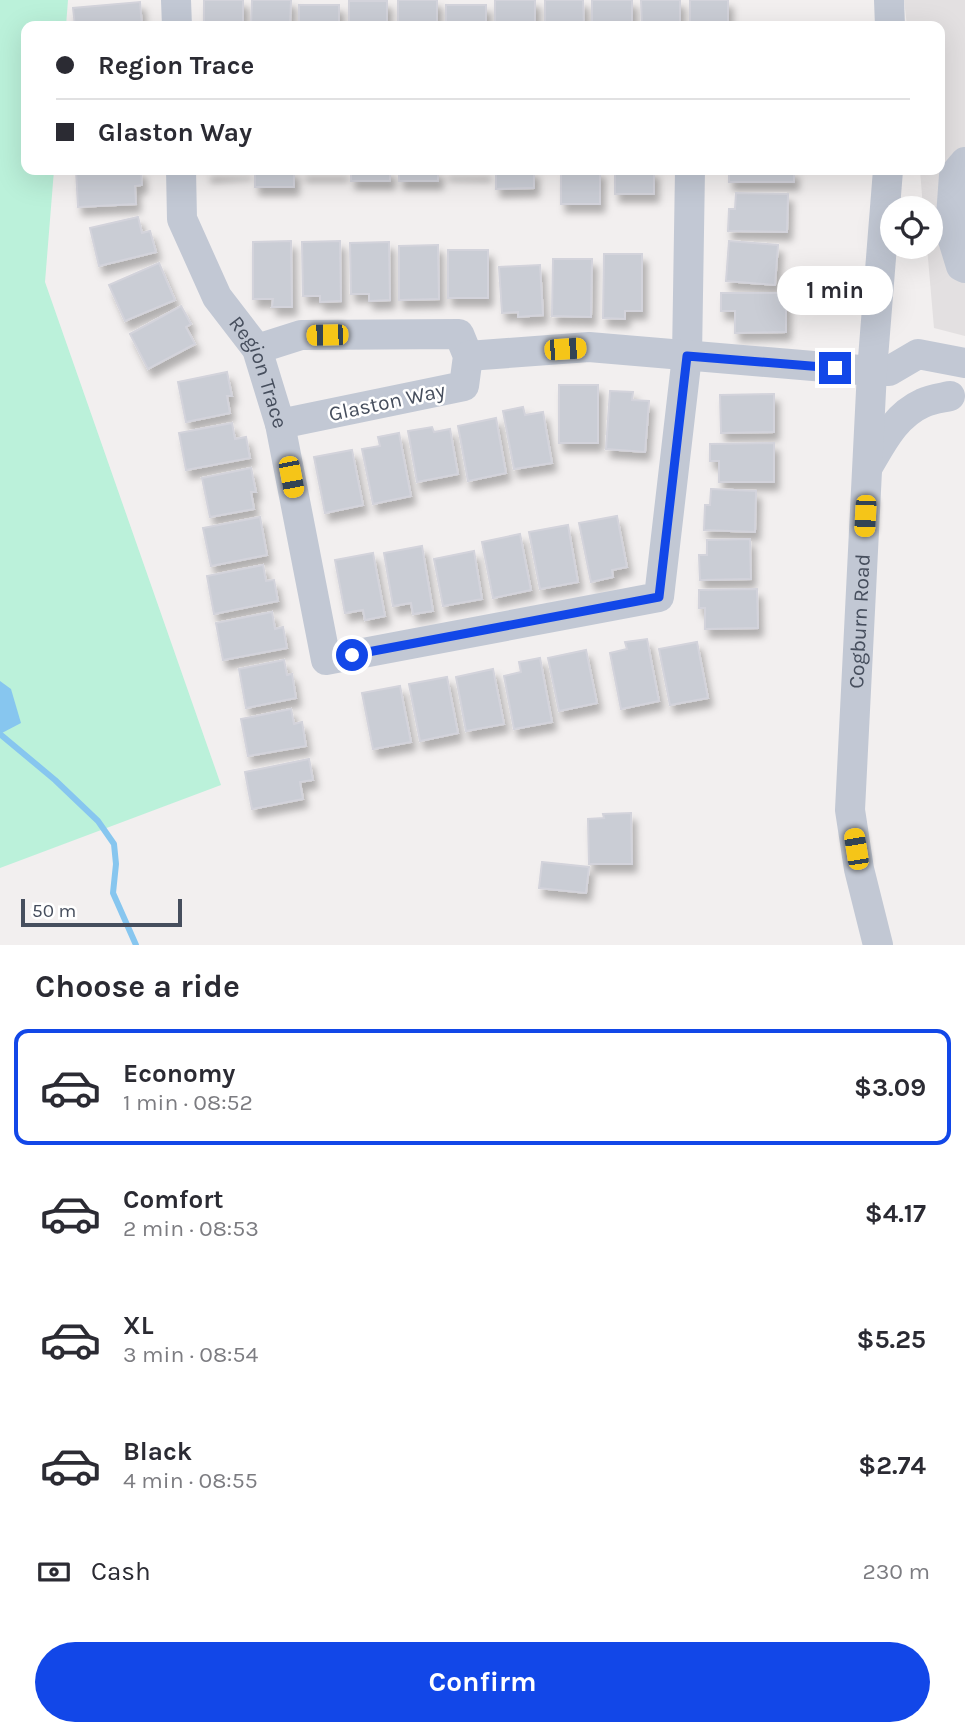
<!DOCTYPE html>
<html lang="en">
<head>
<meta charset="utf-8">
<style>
	:root { --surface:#fff; --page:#f7f7f7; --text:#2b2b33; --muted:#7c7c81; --line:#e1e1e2; --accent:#1247e8 }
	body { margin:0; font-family:Karla,sans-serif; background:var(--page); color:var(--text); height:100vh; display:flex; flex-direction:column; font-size:26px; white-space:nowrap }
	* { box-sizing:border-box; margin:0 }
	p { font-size:23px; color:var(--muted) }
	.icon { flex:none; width:38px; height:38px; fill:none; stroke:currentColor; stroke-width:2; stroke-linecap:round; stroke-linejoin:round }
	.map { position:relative; height:945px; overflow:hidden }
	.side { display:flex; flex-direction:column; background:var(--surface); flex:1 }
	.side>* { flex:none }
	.guide { position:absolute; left:21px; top:21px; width:924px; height:154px; border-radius:14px; box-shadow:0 7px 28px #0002; display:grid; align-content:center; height:154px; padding:0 35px; background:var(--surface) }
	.controls { position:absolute; left:880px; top:196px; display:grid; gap:14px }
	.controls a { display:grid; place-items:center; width:63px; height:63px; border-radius:50%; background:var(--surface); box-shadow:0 7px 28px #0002; font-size:35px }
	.scale { position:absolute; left:21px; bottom:18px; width:161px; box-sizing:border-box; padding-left:7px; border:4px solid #464e5d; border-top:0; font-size:19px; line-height:24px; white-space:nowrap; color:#464e5d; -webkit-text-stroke:5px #fff; paint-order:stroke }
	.end { position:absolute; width:32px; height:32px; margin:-16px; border:9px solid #1247e8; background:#fff; box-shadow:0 0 0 4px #fff }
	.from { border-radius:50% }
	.bubble { position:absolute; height:49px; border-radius:24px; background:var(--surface); box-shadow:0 7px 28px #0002; font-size:23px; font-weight:700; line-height:49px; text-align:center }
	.car { position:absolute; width:21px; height:42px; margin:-21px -10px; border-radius:9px; box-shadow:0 0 5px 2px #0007; background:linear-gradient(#f5c518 24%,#345 0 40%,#f5c518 0 76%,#345 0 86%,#f5c518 0) }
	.guide b { display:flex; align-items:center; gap:24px; height:66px; font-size:26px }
	.guide b+b { border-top:2px solid var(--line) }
	.guide i { width:18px; height:18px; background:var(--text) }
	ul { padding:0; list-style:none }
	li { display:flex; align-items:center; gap:21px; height:116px; margin:0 14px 10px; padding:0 21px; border:4px solid transparent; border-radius:14px }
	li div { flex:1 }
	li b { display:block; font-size:26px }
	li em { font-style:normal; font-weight:700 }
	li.active { border-color:var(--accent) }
	li>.icon { width:63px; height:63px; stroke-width:1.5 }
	h2 { padding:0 35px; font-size:32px; line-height:84px }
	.pay { display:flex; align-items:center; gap:18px; height:77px; padding:0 35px; font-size:26px }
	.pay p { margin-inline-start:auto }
	.primary-button { display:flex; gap:14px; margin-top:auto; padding:14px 35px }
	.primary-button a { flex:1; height:80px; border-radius:42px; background:var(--accent); color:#fff; font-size:28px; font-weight:700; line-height:80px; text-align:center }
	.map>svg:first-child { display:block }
</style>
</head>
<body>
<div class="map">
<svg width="965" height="945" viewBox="0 0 965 945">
	<defs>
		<filter id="shadow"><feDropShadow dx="4.5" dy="8" stdDeviation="3.5" flood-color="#0004"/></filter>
	</defs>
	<rect width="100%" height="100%" fill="#f2efef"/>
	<polygon fill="#e3e0e1" points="904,0 965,0 965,336 934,328 927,247 931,247 931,208 923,208 920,170 940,170 940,26 907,26"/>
	<polygon fill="#bbf1da" points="0,0 68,0 66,26 26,26 26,170 54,170 45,282 221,785 0,868"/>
	<polygon fill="#87c6ef" points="0,681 11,689 21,723 0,734"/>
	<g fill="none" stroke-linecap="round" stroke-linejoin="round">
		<polyline stroke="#87c6ef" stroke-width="6" points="0,734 55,780 98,821 114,844 116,864 113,893 136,945"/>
	</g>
	<g fill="#cacdd5" stroke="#d3d3db" stroke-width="2" filter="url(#shadow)">
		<rect x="204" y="0" width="39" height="26"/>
		<polygon points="252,0 291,0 290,26 251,26"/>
		<rect x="398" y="0" width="39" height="26"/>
		<rect x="495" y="0" width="40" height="26"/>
		<polygon points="545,0 583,0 584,26 545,26"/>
		<rect x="592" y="0" width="40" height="26"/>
		<polygon points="641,0 680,0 680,26 642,26"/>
		<rect x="690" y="0" width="38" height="26"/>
		<rect x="349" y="1" width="38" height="25"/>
		<polygon points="140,2 142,26 75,26 73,8"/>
		<rect x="299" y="5" width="40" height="21"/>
		<rect x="446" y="5" width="40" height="21"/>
		<polygon points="76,170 141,170 142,185 135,186 136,204 78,207"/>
		<polygon points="207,170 247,170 247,171 207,174"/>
		<rect x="255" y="170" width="39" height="17"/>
		<rect x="302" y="170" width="41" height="3"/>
		<rect x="351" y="170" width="39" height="11"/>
		<rect x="399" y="170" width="39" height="11"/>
		<polygon points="445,170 486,170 486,173 445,172"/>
		<polygon points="496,170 534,170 534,188 496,189"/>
		<rect x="561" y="170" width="39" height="34"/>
		<rect x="615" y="170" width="39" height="24"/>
		<rect x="729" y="170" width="65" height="12"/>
		<polygon points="736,193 788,194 787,232 728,231 729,209 735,209"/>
		<polygon points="138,217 142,233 150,231 156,252 99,266 90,228"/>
		<polygon points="291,241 292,307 272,307 273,299 253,299 253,242"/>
		<polygon points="340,241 341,301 320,302 320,296 303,296 302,242"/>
		<polygon points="729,241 778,245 775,285 726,281"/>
		<polygon points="389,242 390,300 369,301 369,294 351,294 350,243"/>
		<polygon points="438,245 439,299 399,300 399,246"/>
		<rect x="448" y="250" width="40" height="48"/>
		<polygon points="604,254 642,254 642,311 625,311 625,319 603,318"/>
		<polygon points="553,259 592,259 591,317 552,316"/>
		<polygon points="159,263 175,300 125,321 109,285"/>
		<polygon points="540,265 543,315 518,317 518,312 502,313 499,267"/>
		<polygon points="721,293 786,293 786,332 735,333 735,311 721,311"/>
		<polygon points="181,306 191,324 186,327 195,344 148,369 130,334"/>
		<polygon points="227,372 232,396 227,396 230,413 186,422 178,382"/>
		<rect x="559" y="385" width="39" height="58"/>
		<polygon points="610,391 633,392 632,400 649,401 645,452 606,449"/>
		<polygon points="774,394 774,432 721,433 720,395"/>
		<polygon points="523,407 525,415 543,412 552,463 514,469 503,411"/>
		<polygon points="496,418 506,473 468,481 458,426"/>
		<polygon points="232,423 235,439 246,437 250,458 186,470 179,433"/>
		<polygon points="432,427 434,432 450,429 458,474 417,482 408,431"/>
		<polygon points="399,433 411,496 373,504 362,449 380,446 378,437"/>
		<polygon points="774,443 774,482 719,482 719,461 710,461 710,444"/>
		<polygon points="352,450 363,505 325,513 314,457"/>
		<polygon points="251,468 256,492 251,492 254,509 210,517 202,478"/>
		<polygon points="711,489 756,491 755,532 704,530 705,505 710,505"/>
		<polygon points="617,516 627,567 612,570 613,577 591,582 579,523"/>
		<polygon points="260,517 267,555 211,566 203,528"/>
		<polygon points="568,525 578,582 540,589 529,532"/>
		<polygon points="520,534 531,590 493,598 482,542"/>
		<polygon points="750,539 751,579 700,580 699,555 707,555 707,540"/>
		<polygon points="422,546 433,611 413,614 411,603 393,606 384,553"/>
		<polygon points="474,551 482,599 443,606 434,559"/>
		<polygon points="373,553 385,616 365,620 363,610 345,613 335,560"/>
		<polygon points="263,565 266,581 274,580 278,601 214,614 207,576"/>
		<polygon points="757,589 758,628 705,629 705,608 699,608 699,590"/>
		<polygon points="272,612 275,629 283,627 287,648 223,660 216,623"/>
		<polygon points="647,639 659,701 621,709 610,653 627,649 625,642"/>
		<polygon points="697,642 708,698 670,705 659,649"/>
		<polygon points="586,650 597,703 559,711 548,658"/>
		<polygon points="540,658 552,722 514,729 504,676 521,672 519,662"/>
		<polygon points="284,660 287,675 292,674 296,698 246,708 239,669"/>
		<polygon points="493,669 504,724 466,731 456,677"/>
		<polygon points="447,677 458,733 420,741 409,684"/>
		<polygon points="400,686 411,742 373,749 362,693"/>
		<polygon points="291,709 294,724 302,722 306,746 248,756 241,719"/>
		<polygon points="309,759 313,780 300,782 303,799 252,809 245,772"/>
		<polygon points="631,813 632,864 589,864 588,819 604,818 603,814"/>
		<polygon points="542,862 589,867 586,893 539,888"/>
	</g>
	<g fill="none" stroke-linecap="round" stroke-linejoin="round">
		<g stroke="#c2c8d4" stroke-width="30">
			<polyline points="176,0 177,26"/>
			<polyline points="889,0 890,26"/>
			<polyline points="965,162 954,175 950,230 961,266 965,268"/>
			<path id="s1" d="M 181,170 L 182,219 L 217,297 L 257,349 L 280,424 L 326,660 L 659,597 L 687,356 L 690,170"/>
			<polyline points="257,349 301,335 459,334 468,356 464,386 280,424"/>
			<polyline points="468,356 589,347 872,371 889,371 918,354 965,363"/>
			<path d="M 869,465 C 883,441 896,415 923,403 C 931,399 941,398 950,396"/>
			<path id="s2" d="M 878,945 L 859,869 L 850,810 L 872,371 L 888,170"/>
		</g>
	</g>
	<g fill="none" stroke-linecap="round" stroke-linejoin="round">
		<polyline stroke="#1247e8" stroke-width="9" points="352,655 659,597 687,356 835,368"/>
	</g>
	<g text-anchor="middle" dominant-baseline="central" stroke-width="5" stroke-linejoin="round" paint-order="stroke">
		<g font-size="21" fill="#464e5d" stroke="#fff">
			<text stroke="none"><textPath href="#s1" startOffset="222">Region Trace</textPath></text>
			<text transform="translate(387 402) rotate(-12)">Glaston Way</text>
			<text stroke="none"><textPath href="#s2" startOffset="327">Cogburn Road</textPath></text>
		</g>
	</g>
</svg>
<div class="controls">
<a><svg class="icon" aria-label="locate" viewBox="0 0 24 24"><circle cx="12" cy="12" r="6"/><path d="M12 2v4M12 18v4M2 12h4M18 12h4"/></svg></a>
</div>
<div class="scale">50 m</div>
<i class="end from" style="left:352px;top:655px"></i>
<i class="end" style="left:835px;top:368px"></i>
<div class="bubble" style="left:777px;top:266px;width:116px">1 min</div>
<i class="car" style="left:327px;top:335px;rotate:269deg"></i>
<i class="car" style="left:565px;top:349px;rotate:86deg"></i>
<i class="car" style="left:291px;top:477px;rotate:169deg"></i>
<i class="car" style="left:865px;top:516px;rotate:183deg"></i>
<i class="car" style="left:856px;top:849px;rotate:351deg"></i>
<div class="guide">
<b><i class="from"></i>Region Trace</b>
<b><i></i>Glaston Way</b>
</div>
</div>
<section class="side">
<h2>Choose a ride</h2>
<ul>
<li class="active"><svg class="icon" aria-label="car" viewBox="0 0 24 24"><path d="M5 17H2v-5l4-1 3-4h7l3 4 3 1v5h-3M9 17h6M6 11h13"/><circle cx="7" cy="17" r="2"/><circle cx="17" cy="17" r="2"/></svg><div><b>Economy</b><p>1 min · 08:52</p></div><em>$3.09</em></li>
<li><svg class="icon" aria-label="car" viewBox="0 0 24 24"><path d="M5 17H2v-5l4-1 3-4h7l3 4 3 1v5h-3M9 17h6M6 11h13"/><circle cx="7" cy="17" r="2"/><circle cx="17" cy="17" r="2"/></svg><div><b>Comfort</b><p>2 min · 08:53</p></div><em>$4.17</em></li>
<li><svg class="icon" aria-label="car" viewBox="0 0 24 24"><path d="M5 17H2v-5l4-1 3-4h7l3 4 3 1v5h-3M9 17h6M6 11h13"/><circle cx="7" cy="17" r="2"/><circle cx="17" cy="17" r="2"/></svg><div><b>XL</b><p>3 min · 08:54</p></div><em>$5.25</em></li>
<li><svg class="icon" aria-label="car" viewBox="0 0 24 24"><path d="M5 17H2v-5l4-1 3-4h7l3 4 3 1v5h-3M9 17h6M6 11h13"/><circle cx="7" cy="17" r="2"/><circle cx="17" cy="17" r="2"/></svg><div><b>Black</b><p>4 min · 08:55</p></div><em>$2.74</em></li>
</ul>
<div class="pay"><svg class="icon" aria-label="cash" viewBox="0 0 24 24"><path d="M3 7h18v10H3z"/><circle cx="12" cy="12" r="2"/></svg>Cash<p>230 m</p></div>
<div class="primary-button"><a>Confirm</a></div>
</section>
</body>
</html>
